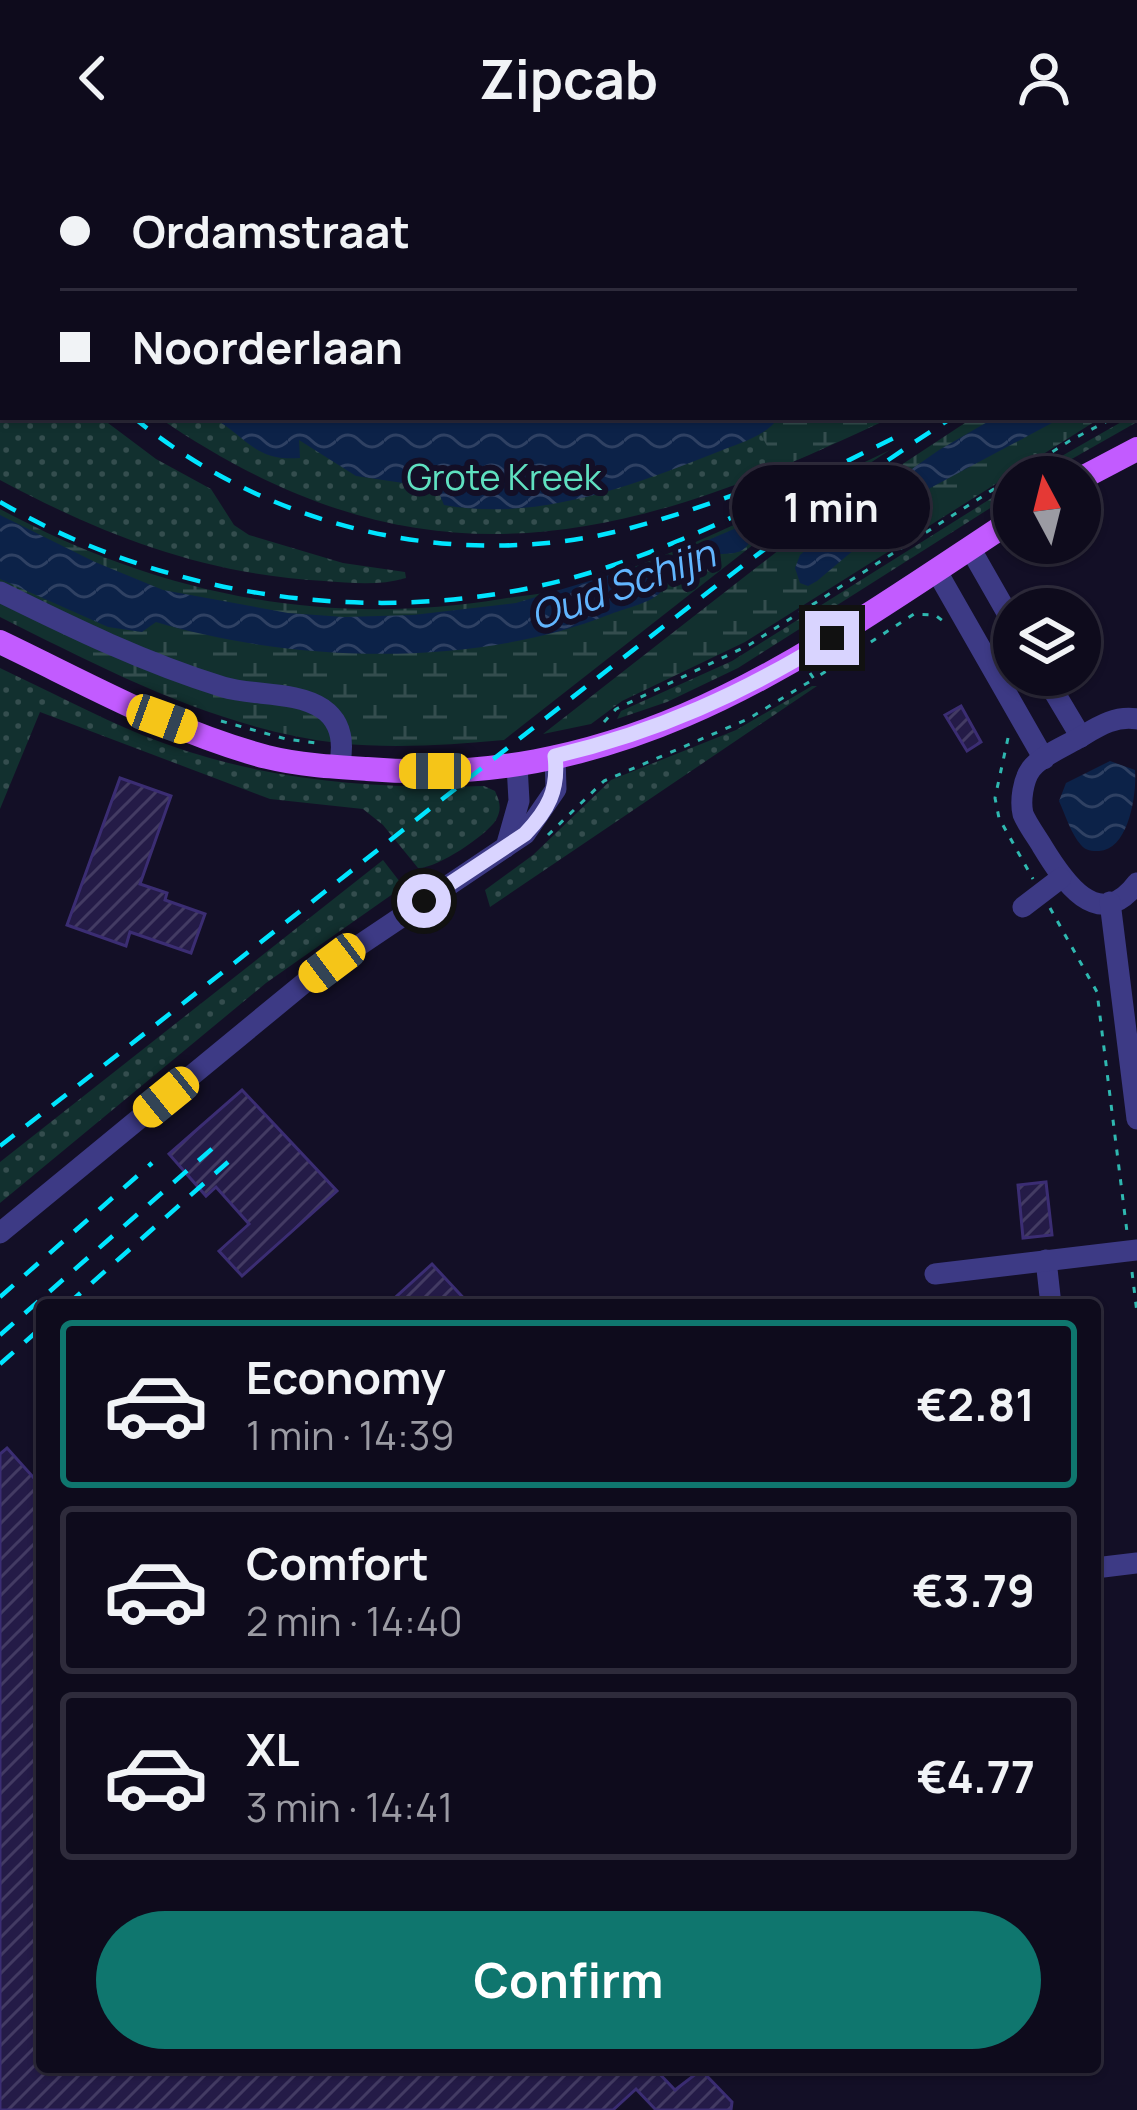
<!DOCTYPE html>
<html lang="en">
<head>
<meta charset="utf-8">
<style>
	:root { --surface:#0e0b1c; --page:#171425; --text:#f1f3f6; --muted:#9b9ba3; --line:#2e2b3b; --accent:#0f766e }
	body { margin:0; font-family:Manrope,sans-serif; background:var(--page); color:var(--text); height:100vh; display:flex; flex-direction:column; font-size:45px; white-space:nowrap }
	* { box-sizing:border-box; margin:0 }
	p { font-size:39px; color:var(--muted) }
	.icon { flex:none; width:66px; height:66px; fill:none; stroke:currentColor; stroke-width:2; stroke-linecap:round; stroke-linejoin:round }
	.map { position:relative; flex:1; overflow:hidden }
	.details { position:absolute; left:36px; top:1143px; width:1065px; height:774px; display:flex; flex-direction:column; background:var(--surface); border-radius:12px; box-shadow:0 3px 9px #0004,0 0 0 3px var(--line) }
	.details>* { flex:none }
	.hud { position:absolute; left:0px; top:0px; width:1137px; height:264px; box-shadow:0 3px 9px #0004,0 0 0 3px var(--line); display:grid; align-content:center; height:264px; padding:0 60px; background:var(--surface) }
	.needle { width:78px; rotate:353deg }
	.fabs { position:absolute; left:993px; top:300px; display:grid; gap:24px }
	.fabs a { display:grid; place-items:center; width:108px; height:108px; border-radius:50%; background:var(--surface); box-shadow:0 3px 9px #0004,0 0 0 3px var(--line); font-size:60px }
	.end { position:absolute; width:54px; height:54px; margin:-27px; border:15px solid #d9d4ff; background:#111; box-shadow:0 0 0 6px #111 }
	.from { border-radius:50% }
	.bubble { position:absolute; height:84px; border-radius:42px; background:var(--surface); box-shadow:0 3px 9px #0004,0 0 0 3px var(--line); font-size:39px; font-weight:700; line-height:84px; text-align:center }
	.car { position:absolute; width:36px; height:72px; margin:-36px -18px; border-radius:15px; box-shadow:0 0 9px 3px #0007; background:linear-gradient(#f5c518 24%,#345 0 40%,#f5c518 0 76%,#345 0 86%,#f5c518 0) }
	.hud b { display:flex; align-items:center; gap:42px; height:114px; font-size:45px }
	.hud b+b { border-top:3px solid var(--line) }
	.hud i { width:30px; height:30px; background:var(--text) }
	ul { padding:21px 0 0; list-style:none }
	li { display:flex; align-items:center; gap:36px; height:168px; margin:0 24px 18px; padding:0 36px; border:6px solid var(--line); border-radius:12px }
	li div { flex:1 }
	li b { display:block; font-size:45px }
	li em { font-style:normal; font-weight:700 }
	li.current { border-color:var(--accent) }
	li>.icon { width:108px; height:108px; stroke-width:1.5 }
	.cta { display:flex; gap:24px; margin-top:auto; padding:24px 60px }
	.cta a { flex:1; height:138px; border-radius:72px; background:var(--accent); color:#fff; font-size:48px; font-weight:700; line-height:138px; text-align:center }
	header { display:flex; justify-content:space-between; align-items:center; height:156px; padding:0 60px; background:var(--surface); font-size:54px; font-weight:700 }
	.map>svg:first-child { display:block }
</style>
</head>
<body>
<header><svg class="icon" aria-label="back" viewBox="0 0 24 24"><path d="M15 5l-7 7 7 7"/></svg>Zipcab<svg class="icon" aria-label="person" viewBox="0 0 24 24"><circle cx="12" cy="8" r="4"/><path d="M4 21q1-7 8-7t8 7"/></svg></header>
<div class="map">
<svg width="1137" height="1954" viewBox="0 0 1137 1954">
	<defs>
		<pattern id="grass-dots" width="8" height="8" patternUnits="userSpaceOnUse" patternTransform="scale(3)"><rect width="8" height="8" fill="#12302f"/><path d="M2 2h.1M6 6h.1" fill="none" stroke="#344d4e" stroke-width="1.8" stroke-linecap="round"/></pattern>
		<pattern id="wetland-marsh" width="20" height="14" patternUnits="userSpaceOnUse" patternTransform="scale(3)"><rect width="20" height="14" fill="#12302f"/><path d="M1 5h8M5 5V1M11 12h8M15 12V8" fill="none" stroke="#344d4e"/></pattern>
		<pattern id="water-waves" width="16" height="10" patternUnits="userSpaceOnUse" patternTransform="scale(3)"><rect width="16" height="10" fill="#0c2248"/><path d="M0 5q4-4 8 0t8 0" fill="none" stroke="#2f4163"/></pattern>
		<pattern id="building-hatch" width="6" height="6" patternUnits="userSpaceOnUse" patternTransform="scale(3)"><rect width="6" height="6" fill="#241b47"/><path d="M-1 1l2-2M0 6l6-6M5 7l2-2" fill="none" stroke="#433b63"/></pattern>
	</defs>
	<rect width="100%" height="100%" fill="#130f26"/>
	<g fill="url(#grass-dots)">
		<polygon points="0,0 1137,0 1137,145 1134,146 1134,3 3,3 3,66"/>
		<path d="M 0,139 L 3,261 L 100,261 L 156,303 L 211,333 L 234,369 L 249,379 L 343,407 L 405,416 L 406,422 C 379,430 352,427 324,425 C 203,418 105,380 0,324 Z"/>
		<polygon points="1137,257 1137,266 1040,321 1025,321"/>
		<path d="M 158,261 L 892,261 C 622,390 421,442 158,261 Z"/>
		<polygon points="1014,328 1014,337 738,512 667,546 617,563 621,555 732,505"/>
		<path d="M 0,512 C 47,534 94,559 142,579 C 254,624 364,633 484,630 L 495,635 C 500,646 502,653 496,664 C 486,680 436,713 418,712 L 383,669 L 363,653 L 270,643 L 40,556 L 0,653 Z"/>
		<polygon points="812,530 817,530 490,751 485,734 533,699 611,624 736,574"/>
		<polygon points="383,704 400,726 397,735 266,827 0,1047 0,1006"/>
	</g>
	<g fill="url(#wetland-marsh)">
		<polygon points="779,261 892,261 779,312 760,277"/>
		<polygon points="974,261 1102,261 745,486 622,545 591,568 543,578 816,365"/>
		<path d="M 890,294 L 795,356 L 504,584 C 449,589 393,593 338,587 C 218,573 106,514 0,461 L 0,353 C 158,438 322,472 501,443 C 524,439 550,438 573,431 C 683,400 787,342 890,294 Z"/>
	</g>
	<g fill="url(#water-waves)">
		<polygon points="92,0 689,0 691,3 91,3"/>
		<path d="M 210,261 L 779,261 C 766,281 736,288 715,297 C 632,330 536,366 444,349 L 437,332 L 356,320 L 299,284 L 300,302 C 252,306 245,277 210,261 Z"/>
		<polygon points="996,261 1063,261 906,345 887,366 817,425 808,430 800,427 795,412 800,399 850,356 939,294"/>
		<path d="M 0,359 L 95,406 L 163,434 L 288,457 L 344,461 L 413,459 L 516,447 L 666,402 L 741,370 L 756,370 C 745,413 723,388 700,405 C 691,412 680,416 670,424 C 666,428 663,434 659,438 C 647,448 623,453 608,459 C 473,512 294,507 156,466 L 142,476 L 108,471 L 0,423 Z"/>
		<path d="M 1110,605 L 1135,614 C 1137,637 1129,694 1099,695 C 1092,695 1086,695 1081,689 C 1071,678 1065,658 1059,645 L 1066,627 Z"/>
	</g>
	<g fill="url(#building-hatch)" stroke="#3b2d73" stroke-width="3">
		<polygon points="961,550 981,586 967,595 945,559"/>
		<polygon points="120,622 171,640 140,728 167,737 165,744 205,758 191,797 130,776 126,790 67,769"/>
		<polygon points="242,934 337,1035 242,1120 219,1095 249,1068 216,1031 206,1040 169,998"/>
		<polygon points="1046,1026 1052,1079 1023,1082 1018,1029"/>
		<polygon points="432,1108 470,1149 387,1149"/>
		<polygon points="7,1292 42,1331 42,1911 653,1911 675,1934 701,1914 732,1946 731,1954 656,1954 636,1933 613,1954 0,1954 0,1298"/>
	</g>
	<g fill="none" stroke-linecap="round" stroke-linejoin="round">
		<g stroke="#2fb8b0" stroke-width="3" stroke-dasharray="6 9" stroke-linecap="butt">
			<polyline points="743,0 746,3"/>
			<polyline points="1134,121 1137,120"/>
			<polyline points="1134,252 1137,250"/>
			<polyline points="810,517 814,523 914,458 935,459 943,465"/>
			<polyline points="221,565 286,583 323,588"/>
			<polyline points="604,566 616,553 749,489 1071,284 1115,261"/>
			<polyline points="1008,582 995,642 999,662 1033,723"/>
			<polyline points="548,679 604,625 748,563 814,523"/>
			<polyline points="1050,752 1097,836 1127,1076"/>
			<polyline points="1132,1116 1137,1157"/>
		</g>
		<g stroke="#3d3a85" stroke-width="21">
			<polyline points="970,392 1014,469"/>
			<polyline points="936,414 1044,603"/>
			<path d="M 0,436 C 73,472 145,507 223,531 C 253,540 296,535 323,553 C 343,567 344,589 339,611"/>
			<polyline points="1044,519 1081,581"/>
			<path d="M 1137,563 C 1114,559 1096,572 1077,583 C 1063,591 1041,600 1031,613 C 1023,624 1020,645 1023,658 C 1027,668 1036,680 1042,690 C 1062,723 1098,779 1137,727"/>
			<polyline points="506,691 519,645 517,609"/>
			<polyline points="1110,746 1137,963"/>
			<polyline points="1023,751 1061,722"/>
			<polyline points="0,1077 309,823 525,678 556,633 555,600"/>
			<polyline points="1046,1104 1051,1149"/>
			<polyline points="935,1118 1137,1094"/>
			<polyline points="1095,1412 1137,1407"/>
		</g>
		<g stroke="#c25bff" stroke-width="24">
			<polyline points="1080,323 1137,293"/>
			<path d="M 0,486 C 86,527 174,577 267,601 C 299,609 334,611 367,613 C 630,635 807,499 1014,363"/>
		</g>
		<g stroke="#00e5ff" stroke-width="4.5" stroke-dasharray="18 15" stroke-linecap="butt">
			<polyline points="0,103 3,108"/>
			<polyline points="1134,157 1137,156"/>
			<path d="M 133,261 C 261,366 433,411 596,380 C 656,368 713,346 771,326"/>
			<path d="M 0,346 C 180,450 410,477 608,411 C 709,378 803,326 898,280"/>
			<path d="M 0,990 C 197,838 390,683 587,530 C 707,437 825,343 953,261"/>
			<polyline points="0,1141 152,1007"/>
			<polyline points="67,1149 228,1006"/>
			<polyline points="0,1179 214,991"/>
			<polyline points="0,1208 42,1171"/>
		</g>
	</g>
	<g fill="none" stroke-linecap="round" stroke-linejoin="round">
		<path stroke="#d9d4ff" stroke-width="15" d="M 424,745 L 525,678 C 548,654 559,634 555,600 C 657,576 744,537 832,482"/>
	</g>
	<g text-anchor="middle" dominant-baseline="central" stroke-width="12" stroke-linejoin="round" paint-order="stroke">
		<g font-size="36" fill="#5fe0c0" stroke="#130f26">
			<text x="504" y="320">Grote Kreek</text>
		</g>
		<g font-size="39" font-style="italic" fill="#62b6ff" stroke="#130f26">
			<text transform="translate(622 428) rotate(-20)">Oud Schijn</text>
		</g>
	</g>
</svg>
<div class="fabs">
<a><svg class="needle" viewBox="-14 -14 28 28"><path d="M0-13l5 13h-10z" fill="#e53935"/><path d="M0 13l5-13h-10z" fill="#9b9ba3"/></svg></a>
<a><svg class="icon" aria-label="layers" viewBox="0 0 24 24"><path d="M12 4l9 5-9 5-9-5zM3 14l9 5 9-5"/></svg></a>
</div>
<i class="end from" style="left:424px;top:745px"></i>
<i class="end" style="left:832px;top:482px"></i>
<div class="bubble" style="left:732px;top:309px;width:198px">1 min</div>
<i class="car" style="left:162px;top:563px;rotate:110deg"></i>
<i class="car" style="left:435px;top:615px;rotate:270deg"></i>
<i class="car" style="left:332px;top:807px;rotate:233deg"></i>
<i class="car" style="left:166px;top:941px;rotate:231deg"></i>
<div class="hud">
<b><i class="from"></i>Ordamstraat</b>
<b><i></i>Noorderlaan</b>
</div>
<section class="details">
<ul>
<li class="current"><svg class="icon" aria-label="car" viewBox="0 0 24 24"><path d="M5 17H2v-5l4-1 3-4h7l3 4 3 1v5h-3M9 17h6M6 11h13"/><circle cx="7" cy="17" r="2"/><circle cx="17" cy="17" r="2"/></svg><div><b>Economy</b><p>1 min · 14:39</p></div><em>€2.81</em></li>
<li><svg class="icon" aria-label="car" viewBox="0 0 24 24"><path d="M5 17H2v-5l4-1 3-4h7l3 4 3 1v5h-3M9 17h6M6 11h13"/><circle cx="7" cy="17" r="2"/><circle cx="17" cy="17" r="2"/></svg><div><b>Comfort</b><p>2 min · 14:40</p></div><em>€3.79</em></li>
<li><svg class="icon" aria-label="car" viewBox="0 0 24 24"><path d="M5 17H2v-5l4-1 3-4h7l3 4 3 1v5h-3M9 17h6M6 11h13"/><circle cx="7" cy="17" r="2"/><circle cx="17" cy="17" r="2"/></svg><div><b>XL</b><p>3 min · 14:41</p></div><em>€4.77</em></li>
</ul>
<div class="cta"><a>Confirm</a></div>
</section>
</div>
</body>
</html>
